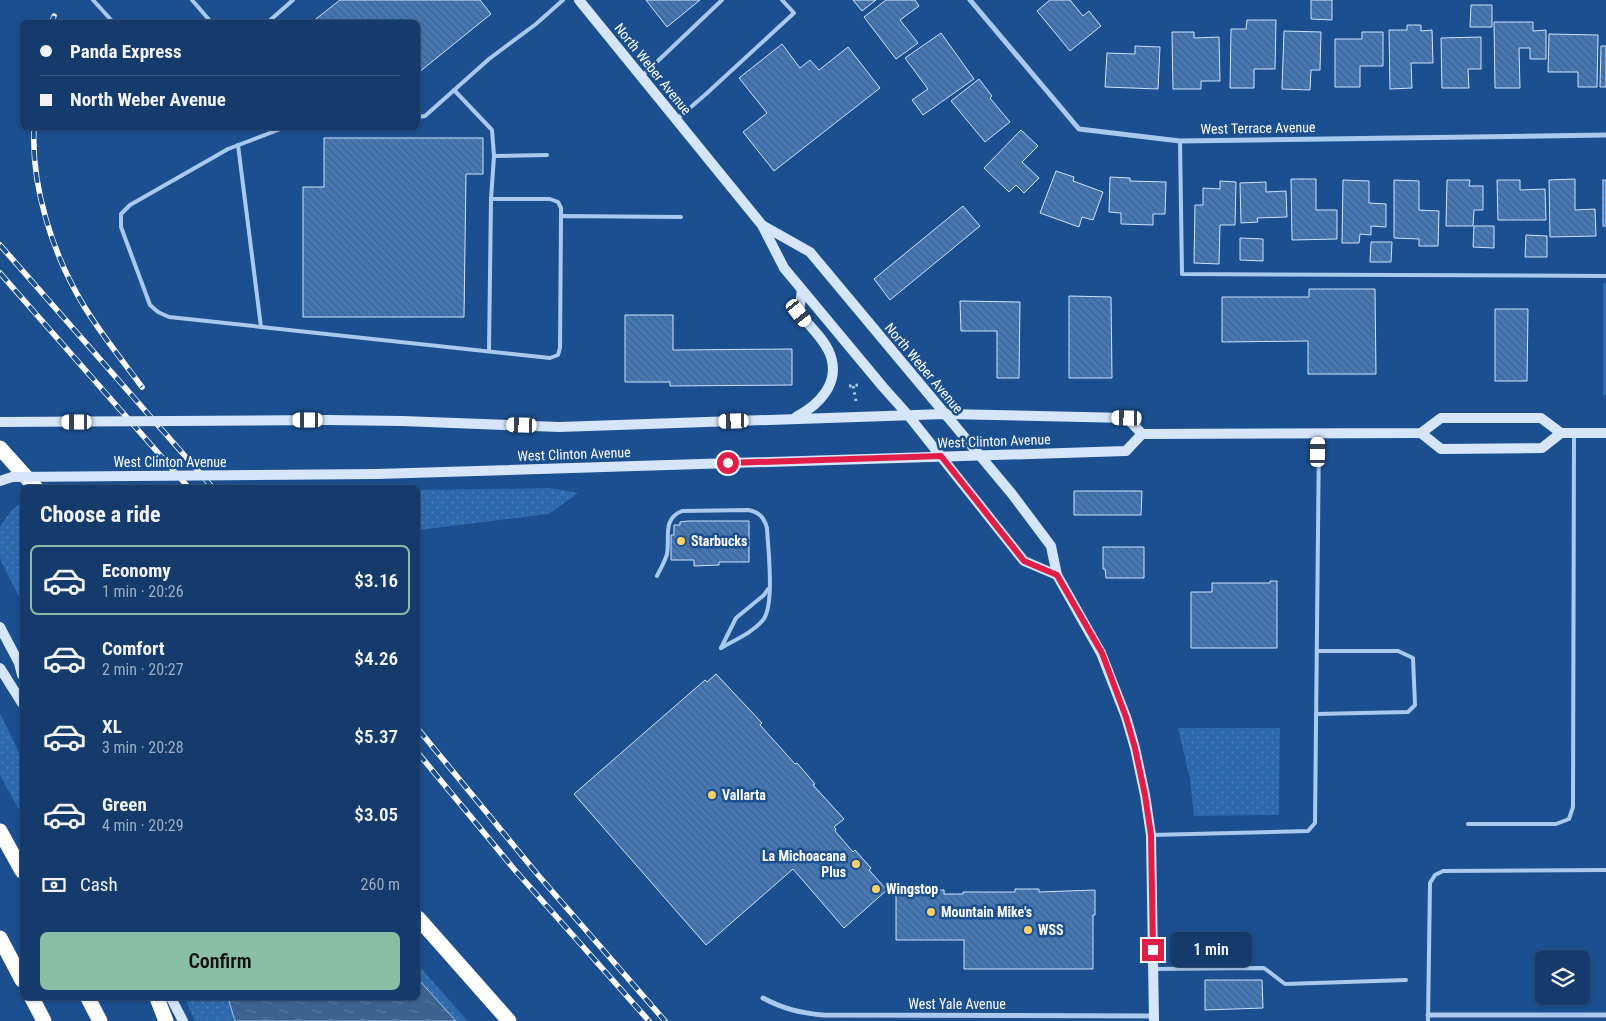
<!DOCTYPE html>
<html lang="en">
<head>
<meta charset="utf-8">
<style>
	:root { --surface:#143b6b; --page:#214673; --text:#f1f3f6; --muted:#9dadc1; --line:#33557e; --accent:#8abfa5 }
	body { margin:0; font-family:"Roboto Condensed",sans-serif; background:var(--page); color:var(--text); height:100vh; display:flex; flex-direction:column; font-size:19px; white-space:nowrap }
	* { box-sizing:border-box; margin:0 }
	p { font-size:16px; color:var(--muted) }
	.icon { flex:none; width:28px; height:28px; fill:none; stroke:currentColor; stroke-width:2; stroke-linecap:round; stroke-linejoin:round }
	.map { position:relative; flex:1; overflow:hidden }
	.sheet { position:absolute; left:20px; top:485px; width:400px; height:515px; display:flex; flex-direction:column; background:var(--surface); border-radius:8px; box-shadow:0 1px 4px #0004,0 0 0 1px var(--line) }
	.sheet>* { flex:none }
	.top-card { position:absolute; left:20px; top:20px; width:400px; height:110px; border-radius:8px; box-shadow:0 1px 4px #0004,0 0 0 1px var(--line); display:grid; align-content:center; height:110px; padding:0 20px; background:var(--surface) }
	.controls { position:absolute; left:1535px; top:950px; display:grid; gap:10px }
	.controls a { display:grid; place-items:center; width:55px; height:55px; border-radius:8px; background:var(--surface); box-shadow:0 1px 4px #0004,0 0 0 1px var(--line); font-size:25px }
	.end { position:absolute; width:22px; height:22px; margin:-11px; border:6px solid #e11d48; background:#fff; box-shadow:0 0 0 2px #fff }
	.from { border-radius:50% }
	.bubble { position:absolute; height:35px; border-radius:8px; background:var(--surface); box-shadow:0 1px 4px #0004,0 0 0 1px var(--line); font-size:16px; font-weight:600; line-height:35px; text-align:center }
	.car { position:absolute; width:15px; height:30px; margin:-15px -8px; border-radius:6px; box-shadow:0 0 4px 1px #0007; background:linear-gradient(#fff 24%,#345 0 40%,#fff 0 76%,#345 0 86%,#fff 0) }
	.top-card b { display:flex; align-items:center; gap:18px; height:48px; font-size:19px }
	.top-card b+b { border-top:1px solid var(--line) }
	.top-card i { width:12px; height:12px; background:var(--text) }
	ul { padding:0; list-style:none }
	li { display:flex; align-items:center; gap:15px; height:70px; margin:0 10px 8px; padding:0 10px; border:2px solid transparent; border-radius:8px }
	li div { flex:1 }
	li b { display:block; font-size:19px }
	li em { font-style:normal; font-weight:600 }
	li.on { border-color:var(--accent) }
	li>.icon { width:45px; height:45px; stroke-width:1.5 }
	h2 { padding:0 20px; font-size:22px; line-height:60px }
	.pay { display:flex; align-items:center; gap:12px; height:55px; padding:0 20px; font-size:19px }
	.pay p { margin-inline-start:auto }
	.primary-button { display:flex; gap:10px; margin-top:auto; padding:10px 20px }
	.primary-button a { flex:1; height:58px; border-radius:8px; background:var(--accent); color:#111; font-size:20px; font-weight:600; line-height:58px; text-align:center }
	.map>svg:first-child { display:block }
</style>
</head>
<body>
<div class="map">
<svg width="1606" height="1021" viewBox="0 0 1606 1021">
	<defs>
		<pattern id="grass-dots" width="8" height="8" patternUnits="userSpaceOnUse" patternTransform="scale(1.25)"><rect width="8" height="8" fill="#2e69ad"/><path d="M2 2h.1M6 6h.1" fill="none" stroke="#4d80b9" stroke-width="1.8" stroke-linecap="round"/></pattern>
		<pattern id="water-ripples" width="26" height="14" patternUnits="userSpaceOnUse" patternTransform="scale(1.25)"><rect width="26" height="14" fill="#3c6290"/><path d="M2 4q2-2 4 0t4 0M15 11q2-2 4 0t4 0" fill="none" stroke="#597aa1"/></pattern>
		<pattern id="building-back-hatch" width="6" height="6" patternUnits="userSpaceOnUse" patternTransform="scale(1.25)"><rect width="6" height="6" fill="#4478b7"/><path d="M-1 5l2 2M0 0l6 6M5-1l2 2" fill="none" stroke="#486282"/></pattern>
	</defs>
	<rect width="100%" height="100%" fill="#1b4f8f"/>
	<g fill="url(#grass-dots)">
		<rect x="1603" y="283" width="3" height="112"/>
		<polygon points="549,488 578,493 549,514 418,530 418,490"/>
		<polygon points="22,502 22,603 0,559 0,526 12,510"/>
		<polygon points="0,713 22,759 22,815 0,775"/>
		<polygon points="1178,728 1280,728 1279,815 1194,816 1190,779"/>
		<polygon points="418,965 467,1020 468,1021 456,1021 418,979"/>
		<polygon points="185,998 228,998 235,1021 195,1021"/>
	</g>
	<polygon fill="url(#water-ripples)" stroke="#9cc4f0" points="418,979 456,1021 235,1021 228,998 418,998"/>
	<g fill="url(#building-back-hatch)" stroke="#cfe3fa">
		<polygon points="340,0 480,0 491,14 418,73 418,22 312,22"/>
		<polygon points="646,0 700,0 667,27"/>
		<polygon points="853,0 876,0 862,11"/>
		<polygon points="886,0 915,0 919,6 900,20 918,43 896,59 864,17"/>
		<polygon points="1050,0 1070,0 1083,16 1089,11 1101,26 1070,51 1037,11"/>
		<polygon points="1311,0 1332,0 1332,20 1311,19"/>
		<polygon points="1471,5 1492,5 1492,27 1470,27"/>
		<polygon points="1247,20 1276,20 1275,69 1254,69 1254,88 1230,88 1231,29 1246,29"/>
		<polygon points="1494,22 1533,22 1533,31 1546,30 1546,59 1530,59 1530,48 1519,48 1520,88 1495,88"/>
		<polygon points="1407,25 1421,25 1421,31 1432,30 1433,63 1411,63 1412,88 1390,89 1389,30 1407,30"/>
		<polygon points="1284,31 1321,32 1320,70 1311,70 1310,90 1282,89"/>
		<polygon points="1172,32 1194,32 1194,38 1219,37 1220,81 1201,81 1201,89 1173,89"/>
		<polygon points="1362,32 1383,32 1383,66 1360,66 1360,87 1335,87 1335,39 1362,39"/>
		<polygon points="941,33 974,79 923,115 912,100 928,89 905,58"/>
		<polygon points="1549,34 1598,35 1597,87 1578,87 1578,72 1548,72"/>
		<polygon points="1481,37 1481,69 1468,69 1469,88 1442,88 1441,38"/>
		<polygon points="782,44 800,68 810,60 819,70 848,47 880,88 774,171 743,132 767,113 739,78"/>
		<polygon points="1135,46 1160,47 1158,89 1105,87 1107,53 1135,54"/>
		<polygon points="1601,46 1606,46 1606,87 1600,87"/>
		<polygon points="979,79 992,96 990,98 1010,122 985,142 951,101"/>
		<polygon points="1021,130 1038,146 1022,162 1039,178 1024,193 1016,185 1009,192 984,168"/>
		<polygon points="324,138 483,138 483,174 466,174 464,317 303,317 303,187 324,187"/>
		<polygon points="1056,171 1074,177 1073,181 1103,192 1093,220 1082,217 1079,227 1040,213"/>
		<polygon points="1110,177 1130,178 1130,181 1166,182 1165,214 1153,214 1153,225 1121,224 1121,213 1109,212"/>
		<polygon points="1291,179 1316,179 1316,210 1337,210 1337,239 1292,240"/>
		<polygon points="1575,179 1575,210 1595,209 1596,236 1550,237 1549,180"/>
		<polygon points="1343,180 1369,181 1369,203 1386,204 1386,227 1371,226 1371,235 1360,234 1359,243 1342,243"/>
		<polygon points="1394,180 1419,181 1419,210 1439,211 1438,246 1419,246 1419,239 1394,238"/>
		<polygon points="1447,180 1470,180 1469,186 1483,186 1483,210 1474,210 1473,226 1446,226"/>
		<polygon points="1497,180 1520,180 1520,190 1545,189 1546,220 1498,220"/>
		<rect x="1603" y="180" width="3" height="46"/>
		<polygon points="1220,181 1236,182 1235,225 1220,225 1219,264 1194,263 1195,205 1203,205 1203,188 1220,189"/>
		<polygon points="1266,182 1266,192 1286,191 1287,217 1257,218 1258,222 1241,223 1240,183"/>
		<polygon points="963,206 980,226 890,300 874,279"/>
		<polygon points="1474,226 1494,226 1494,248 1473,247"/>
		<polygon points="1526,235 1547,236 1547,257 1525,257"/>
		<polygon points="1240,238 1263,239 1263,261 1240,260"/>
		<polygon points="1371,242 1392,242 1391,262 1370,262"/>
		<polygon points="1309,289 1375,289 1376,374 1308,374 1308,341 1222,342 1222,297 1309,297"/>
		<polygon points="1069,296 1111,297 1112,378 1069,378"/>
		<polygon points="960,301 1020,302 1019,378 997,378 997,331 961,331"/>
		<polygon points="1495,309 1528,309 1527,381 1495,381"/>
		<polygon points="625,315 673,315 673,350 792,349 792,385 670,386 670,382 625,382"/>
		<polygon points="1074,491 1142,491 1141,515 1074,515"/>
		<polygon points="688,521 749,521 749,562 719,562 719,565 694,566 694,560 671,560 671,535 674,535 674,525 680,525 680,522"/>
		<polygon points="1103,547 1144,547 1144,578 1106,578 1105,569 1103,569"/>
		<polygon points="1270,581 1277,581 1277,648 1191,648 1191,592 1212,592 1212,583 1270,583"/>
		<polygon points="716,674 762,723 760,725 795,764 797,763 815,784 813,785 844,819 834,827 836,829 835,831 853,852 855,850 871,868 869,870 887,890 844,928 793,869 706,945 574,794 705,680 707,682"/>
		<polygon points="1015,889 1039,889 1039,892 1095,890 1095,915 1093,915 1093,969 964,969 964,940 896,940 896,894 918,894 918,890 944,890 944,894 963,894 963,892 1015,892"/>
		<polygon points="1205,980 1262,980 1263,1008 1205,1010"/>
	</g>
	<g fill="none" stroke-linecap="round" stroke-linejoin="round">
		<g stroke="#a9c9ee" stroke-width="3" stroke-dasharray="2.5 4" stroke-linecap="butt">
			<polyline points="849,386 858,385"/>
			<polyline points="853,386 856,401"/>
		</g>
		<g stroke="#a9c9ee" stroke-width="4">
			<polyline points="93,0 113,22"/>
			<polyline points="192,0 211,22"/>
			<polyline points="268,22 293,0"/>
			<polyline points="642,76 722,0"/>
			<polyline points="454,90 492,130 494,156 547,155"/>
			<polyline points="418,117 425,116 489,59 536,24 563,0"/>
			<polyline points="677,119 706,94 794,13 782,0"/>
			<polyline points="283,128 228,149 130,205 121,214 121,227 150,305 158,312 169,317 550,358 558,355 560,348 561,216 681,217"/>
			<polyline points="1180,141 1182,274 1606,276"/>
			<polyline points="238,145 261,327"/>
			<polyline points="491,199 494,156"/>
			<polyline points="489,351 491,199 550,199 558,202 561,208 561,216"/>
			<path d="M 657,576 C 660,569 665,562 667,554 C 670,537 662,519 682,511 L 748,510 C 759,512 764,517 767,528 C 768,548 775,605 763,620 C 752,633 735,640 721,648"/>
			<polyline points="721,648 736,618 764,595 768,589"/>
			<polyline points="1316,714 1408,712 1415,705 1413,658 1398,651 1317,651"/>
			<polyline points="1468,824 1556,824 1569,819 1573,807 1574,433"/>
			<polyline points="1151,835 1308,831 1315,823 1319,435"/>
			<polyline points="1153,969 1264,968 1285,984 1406,980"/>
			<polyline points="1428,1021 1430,883 1435,875 1443,871 1606,870"/>
		</g>
		<g stroke="#a9c9ee" stroke-width="5">
			<polyline points="970,0 1079,129 1180,141 1606,135"/>
			<path d="M 763,998 C 783,1009 801,1013 823,1015 L 1154,1016"/>
			<polyline points="1428,1015 1606,1015"/>
		</g>
		<g stroke="#d6e6fa" stroke-width="10">
			<polyline points="579,0 762,225 784,268 883,387 908,415 1024,561 1057,575"/>
			<polyline points="762,225 810,252 1012,494 1051,546 1057,575 1101,653 1126,717 1135,748 1145,795 1151,835 1154,1021"/>
			<path d="M 796,417 C 819,405 841,383 830,354 C 825,340 808,324 799,313 L 802,290"/>
			<polyline points="327,420 402,421 559,427 945,414 1127,418 1142,434"/>
			<polyline points="1421,433 1441,449 1542,448 1561,433"/>
			<polyline points="377,474 1126,451 1142,434 1421,433 1441,418 1541,418 1561,433 1606,433"/>
			<polyline points="0,481 12,477"/>
			<polyline points="0,627 19,663 22,675"/>
			<polyline points="0,668 22,703"/>
			<polyline points="171,998 183,1021"/>
		</g>
		<g stroke="#fff" stroke-width="15">
			<polyline points="0,448 36,488"/>
			<polyline points="0,831 22,871"/>
			<polyline points="418,918 509,1021"/>
			<polyline points="0,938 22,980"/>
			<polyline points="32,998 44,1021"/>
			<polyline points="88,998 100,1021"/>
			<polyline points="157,998 166,1021"/>
		</g>
		<defs>
			<g id="rail">
				<polyline points="52,22 54,16"/>
				<path d="M 34,128 C 31,187 53,255 84,306 C 101,334 122,360 142,387"/>
				<polyline points="0,245 213,488"/>
				<polyline points="0,273 189,488"/>
				<polyline points="418,729 538,875 665,1021"/>
				<polyline points="418,753 514,869 649,1021"/>
			</g>
		</defs>
		<use href="#rail" stroke="#fff" stroke-width="5.5"/>
		<use href="#rail" stroke="#1b4f8f" stroke-width="4" stroke-dasharray="11" stroke-linecap="butt"/>
		<g stroke="#d6e6fa" stroke-width="10">
			<polyline points="0,422 327,420"/>
			<polyline points="12,477 377,474"/>
		</g>
	</g>
	<g fill="none" stroke-linecap="round" stroke-linejoin="round">
		<polyline stroke="#e11d48" stroke-width="6" points="728,463 941,456 1024,561 1057,575 1102,653 1126,717 1135,748 1145,795 1151,835 1153,950"/>
	</g>
	<g fill="#ffd166" stroke="#1b4f8f" stroke-width="2">
		<circle cx="681" cy="541" r="5"/>
		<circle cx="712" cy="795" r="5"/>
		<circle cx="856" cy="864" r="5"/>
		<circle cx="876" cy="889" r="5"/>
		<circle cx="931" cy="912" r="5"/>
		<circle cx="1028" cy="930" r="5"/>
	</g>
	<g text-anchor="middle" dominant-baseline="central" stroke-width="5" stroke-linejoin="round" paint-order="stroke">
		<g font-size="14" fill="#fff" stroke="#1b4f8f">
			<text transform="translate(653 69) rotate(51)">North Weber Avenue</text>
			<text transform="translate(1258 128) rotate(-1)">West Terrace Avenue</text>
			<text transform="translate(924 368) rotate(50)">North Weber Avenue</text>
			<text transform="translate(994 441) rotate(-2)">West Clinton Avenue</text>
			<text transform="translate(574 454) rotate(-2)">West Clinton Avenue</text>
			<text x="170" y="462">West Clinton Avenue</text>
			<text x="957" y="1004">West Yale Avenue</text>
		</g>
		<g font-size="14" font-weight="bold" fill="#fff" stroke="#1b4f8f" text-anchor="start">
			<text x="691" y="541">Starbucks</text>
			<text x="722" y="795">Vallarta</text>
			<text x="846" y="856" text-anchor="end">La Michoacana<tspan x="846" dy="16">Plus</tspan></text>
			<text x="886" y="889">Wingstop</text>
			<text x="941" y="912">Mountain Mike's</text>
			<text x="1038" y="930">WSS</text>
		</g>
	</g>
</svg>
<div class="controls">
<a><svg class="icon" aria-label="layers" viewBox="0 0 24 24"><path d="M12 4l9 5-9 5-9-5zM3 14l9 5 9-5"/></svg></a>
</div>
<i class="end from" style="left:728px;top:463px"></i>
<i class="end" style="left:1153px;top:950px"></i>
<div class="bubble" style="left:1170px;top:932px;width:82px">1 min</div>
<i class="car" style="left:799px;top:313px;rotate:142deg"></i>
<i class="car" style="left:1127px;top:418px;rotate:271deg"></i>
<i class="car" style="left:308px;top:420px;rotate:270deg"></i>
<i class="car" style="left:734px;top:421px;rotate:268deg"></i>
<i class="car" style="left:77px;top:422px;rotate:270deg"></i>
<i class="car" style="left:522px;top:425px;rotate:272deg"></i>
<i class="car" style="left:1318px;top:452px;rotate:1deg"></i>
<div class="top-card">
<b><i class="from"></i>Panda Express</b>
<b><i></i>North Weber Avenue</b>
</div>
<section class="sheet">
<h2>Choose a ride</h2>
<ul>
<li class="on"><svg class="icon" aria-label="car" viewBox="0 0 24 24"><path d="M5 17H2v-5l4-1 3-4h7l3 4 3 1v5h-3M9 17h6M6 11h13"/><circle cx="7" cy="17" r="2"/><circle cx="17" cy="17" r="2"/></svg><div><b>Economy</b><p>1 min · 20:26</p></div><em>$3.16</em></li>
<li><svg class="icon" aria-label="car" viewBox="0 0 24 24"><path d="M5 17H2v-5l4-1 3-4h7l3 4 3 1v5h-3M9 17h6M6 11h13"/><circle cx="7" cy="17" r="2"/><circle cx="17" cy="17" r="2"/></svg><div><b>Comfort</b><p>2 min · 20:27</p></div><em>$4.26</em></li>
<li><svg class="icon" aria-label="car" viewBox="0 0 24 24"><path d="M5 17H2v-5l4-1 3-4h7l3 4 3 1v5h-3M9 17h6M6 11h13"/><circle cx="7" cy="17" r="2"/><circle cx="17" cy="17" r="2"/></svg><div><b>XL</b><p>3 min · 20:28</p></div><em>$5.37</em></li>
<li><svg class="icon" aria-label="car" viewBox="0 0 24 24"><path d="M5 17H2v-5l4-1 3-4h7l3 4 3 1v5h-3M9 17h6M6 11h13"/><circle cx="7" cy="17" r="2"/><circle cx="17" cy="17" r="2"/></svg><div><b>Green</b><p>4 min · 20:29</p></div><em>$3.05</em></li>
</ul>
<div class="pay"><svg class="icon" aria-label="cash" viewBox="0 0 24 24"><path d="M3 7h18v10H3z"/><circle cx="12" cy="12" r="2"/></svg>Cash<p>260 m</p></div>
<div class="primary-button"><a>Confirm</a></div>
</section>
</div>
</body>
</html>
